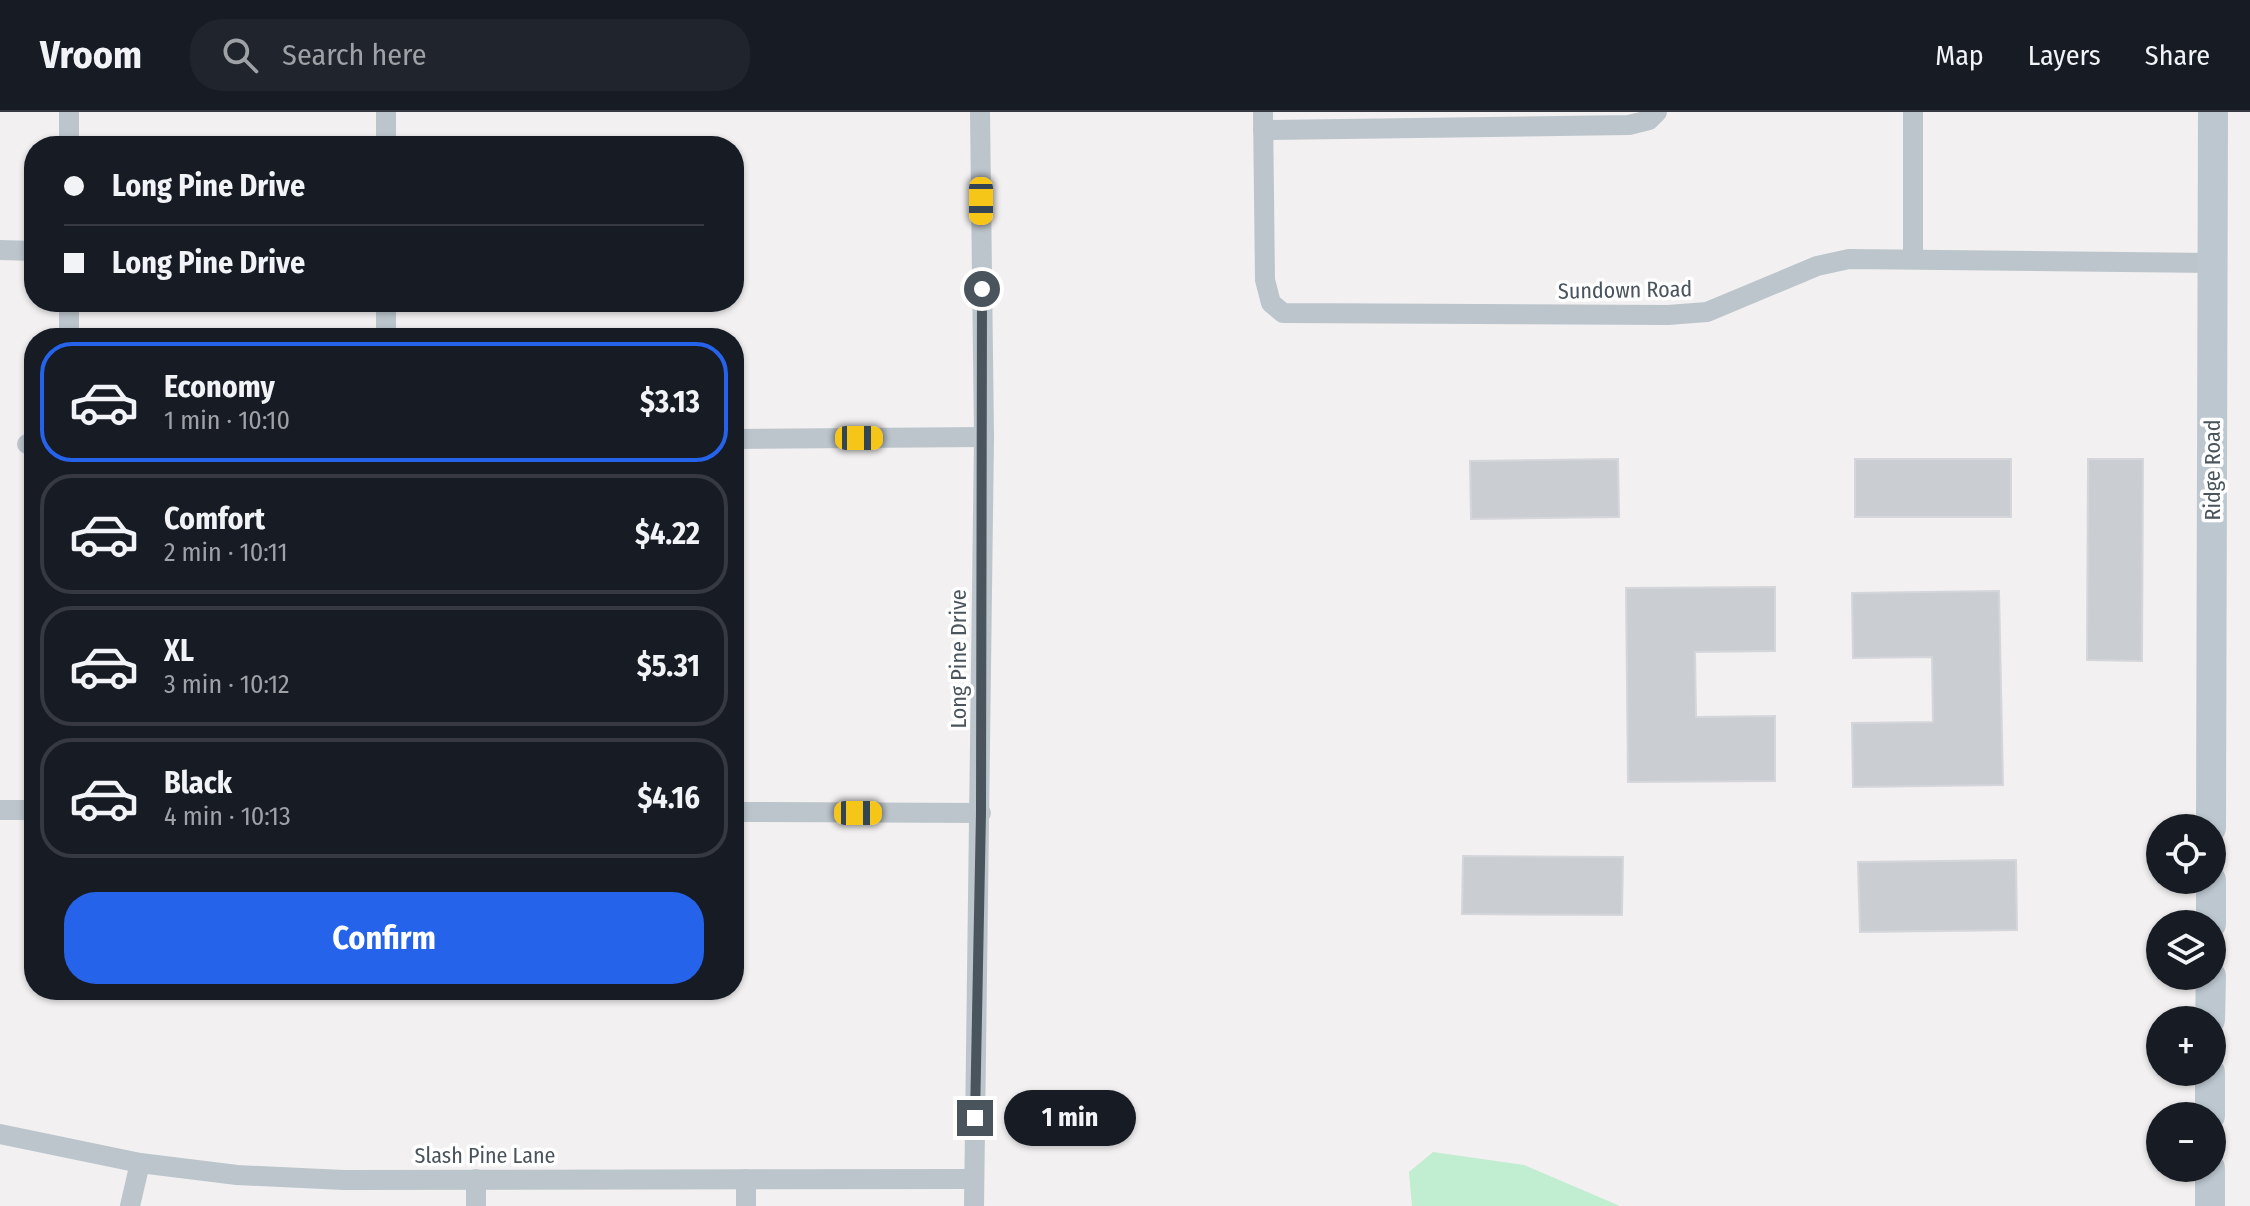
<!DOCTYPE html>
<html lang="en">
<head>
<meta charset="utf-8">
<style>
	:root { --surface:#171b24; --page:#20242c; --text:#f1f3f6; --muted:#9ea1a6; --line:#363941; --accent:#2563eb }
	body { margin:0; font-family:"Fira Sans Condensed",sans-serif; background:var(--page); color:var(--text); height:100vh; display:flex; flex-direction:column; font-size:30px; white-space:nowrap }
	* { box-sizing:border-box; margin:0 }
	p { font-size:26px; color:var(--muted) }
	.icon { flex:none; width:44px; height:44px; fill:none; stroke:currentColor; stroke-width:2; stroke-linecap:round; stroke-linejoin:round }
	.map { position:relative; flex:1; overflow:hidden }
	.panel { position:absolute; left:24px; top:216px; width:720px; height:672px; display:flex; flex-direction:column; background:var(--surface); border-radius:32px; box-shadow:0 2px 6px #0004 }
	.panel>* { flex:none }
	.hud { position:absolute; left:24px; top:24px; width:720px; height:176px; border-radius:32px; box-shadow:0 2px 6px #0004; display:grid; align-content:center; height:176px; padding:0 40px; background:var(--surface) }
	.controls { position:absolute; left:2146px; top:702px; display:grid; gap:16px }
	.controls a { display:grid; place-items:center; width:80px; height:80px; border-radius:50%; background:var(--surface); box-shadow:0 2px 6px #0004; font-size:40px }
	.end { position:absolute; width:36px; height:36px; margin:-18px; border:10px solid #49545c; background:#fff; box-shadow:0 0 0 4px #fff }
	.from { border-radius:50% }
	.bubble { position:absolute; height:56px; border-radius:28px; background:var(--surface); box-shadow:0 2px 6px #0004; font-size:26px; font-weight:700; line-height:56px; text-align:center }
	.car { position:absolute; width:24px; height:48px; margin:-24px -12px; border-radius:10px; box-shadow:0 0 6px 2px #0007; background:linear-gradient(#f5c518 24%,#345 0 40%,#f5c518 0 76%,#345 0 86%,#f5c518 0) }
	.hud b { display:flex; align-items:center; gap:28px; height:76px; font-size:30px }
	.hud b+b { border-top:2px solid var(--line) }
	.hud i { width:20px; height:20px; background:var(--text) }
	ul { padding:14px 0 0; list-style:none }
	li { display:flex; align-items:center; gap:24px; height:120px; margin:0 16px 12px; padding:0 24px; border:4px solid var(--line); border-radius:32px }
	li div { flex:1 }
	li b { display:block; font-size:30px }
	li em { font-style:normal; font-weight:700 }
	li.current { border-color:var(--accent) }
	li>.icon { width:72px; height:72px; stroke-width:1.5 }
	.action { display:flex; gap:16px; margin-top:auto; padding:16px 40px }
	.action a { flex:1; height:92px; border-radius:32px; background:var(--accent); color:#fff; font-size:32px; font-weight:700; line-height:92px; text-align:center }
	header { display:flex; align-items:center; gap:48px; box-sizing:border-box; height:112px; padding:0 40px; background:var(--surface); border-bottom:2px solid var(--line) }
	header strong { font-size:38px }
	nav { display:flex; gap:44px; margin-inline-start:auto; font-size:28px }
	.search { width:560px; height:72px; background:var(--page); display:flex; align-items:center; gap:20px; box-sizing:border-box; padding:0 28px; border-radius:32px; color:var(--muted); font-size:30px }
	.map>svg:first-child { display:block }
</style>
</head>
<body>
<header>
<strong>Vroom</strong>
<div class="search"><svg class="icon" aria-label="search" viewBox="0 0 24 24"><circle cx="10" cy="10" r="6"/><path d="M15 15l6 6"/></svg>Search here</div>
<nav><a>Map</a><a>Layers</a><a>Share</a></nav>
</header>
<div class="map">
<svg width="2250" height="1094" viewBox="0 0 2250 1094">
	<rect width="100%" height="100%" fill="#f2f0f0"/>
	<polygon fill="#c1edd0" points="1433,1040 1524,1053 1620,1094 1412,1094 1409,1060"/>
	<g fill="#cacdd2" stroke="#d4d6db" stroke-width="2">
		<polygon points="1618,347 1619,405 1471,407 1470,349"/>
		<rect x="1855" y="347" width="156" height="58"/>
		<polygon points="2088,347 2143,347 2142,549 2087,548"/>
		<polygon points="1775,475 1775,539 1695,540 1696,605 1775,604 1775,669 1628,670 1626,476"/>
		<polygon points="1999,479 2003,673 1853,675 1852,611 1933,610 1932,545 1853,546 1852,481"/>
		<polygon points="1463,744 1623,745 1622,803 1462,802"/>
		<polygon points="2016,748 2017,818 1860,820 1858,750"/>
	</g>
	<g fill="none" stroke-linecap="round" stroke-linejoin="round">
		<g stroke="#bcc5cc" stroke-width="20">
			<polyline points="386,0 386,34"/>
			<polyline points="1263,0 1265,168 1271,191 1283,201 1668,203 1707,200 1817,154 1849,147 2213,151"/>
			<polyline points="1263,18 1629,13 1649,8 1657,0"/>
			<polyline points="69,34 69,0"/>
			<polyline points="0,138 34,139"/>
			<polyline points="1913,147 1913,0"/>
			<polyline points="69,190 69,221"/>
			<polyline points="386,190 386,226"/>
			<polyline points="734,327 984,325"/>
			<polyline points="27,332 34,332"/>
			<polyline points="0,698 34,698"/>
			<polyline points="734,700 981,701"/>
			<polyline points="0,1022 140,1051 237,1063 344,1068 974,1067"/>
			<polyline points="130,1094 140,1051"/>
			<polyline points="476,1094 476,1067"/>
			<polyline points="746,1094 746,1067"/>
			<polyline points="974,1094 984,325 980,0"/>
		</g>
		<g stroke="#bdc7d0" stroke-width="30">
			<polyline points="2211,716 2213,0"/>
			<polyline points="2211,812 2211,768"/>
			<polyline points="2210,908 2211,864"/>
			<polyline points="2210,1004 2210,960"/>
			<polyline points="2210,1094 2210,1056"/>
		</g>
	</g>
	<g fill="none" stroke-linecap="round" stroke-linejoin="round">
		<polyline stroke="#49545c" stroke-width="10" points="975,1006 981,701 982,177"/>
	</g>
	<g text-anchor="middle" dominant-baseline="central" stroke-width="7" stroke-linejoin="round" paint-order="stroke">
		<g font-size="22" fill="#49545c" stroke="#fff">
			<text transform="translate(1625 178) rotate(-1)">Sundown Road</text>
			<text transform="translate(2212 358) rotate(-90)">Ridge Road</text>
			<text transform="translate(958 547) rotate(-90)">Long Pine Drive</text>
			<text x="485" y="1043">Slash Pine Lane</text>
		</g>
	</g>
</svg>
<div class="controls">
<a><svg class="icon" aria-label="locate" viewBox="0 0 24 24"><circle cx="12" cy="12" r="6"/><path d="M12 2v4M12 18v4M2 12h4M18 12h4"/></svg></a>
<a><svg class="icon" aria-label="layers" viewBox="0 0 24 24"><path d="M12 4l9 5-9 5-9-5zM3 14l9 5 9-5"/></svg></a>
<a>+</a>
<a>−</a>
</div>
<i class="end from" style="left:982px;top:177px"></i>
<i class="end" style="left:975px;top:1006px"></i>
<div class="bubble" style="left:1004px;top:978px;width:132px">1 min</div>
<i class="car" style="left:981px;top:89px;rotate:180deg"></i>
<i class="car" style="left:859px;top:326px;rotate:90deg"></i>
<i class="car" style="left:858px;top:701px;rotate:90deg"></i>
<div class="hud">
<b><i class="from"></i>Long Pine Drive</b>
<b><i></i>Long Pine Drive</b>
</div>
<section class="panel">
<ul>
<li class="current"><svg class="icon" aria-label="car" viewBox="0 0 24 24"><path d="M5 17H2v-5l4-1 3-4h7l3 4 3 1v5h-3M9 17h6M6 11h13"/><circle cx="7" cy="17" r="2"/><circle cx="17" cy="17" r="2"/></svg><div><b>Economy</b><p>1 min · 10:10</p></div><em>$3.13</em></li>
<li><svg class="icon" aria-label="car" viewBox="0 0 24 24"><path d="M5 17H2v-5l4-1 3-4h7l3 4 3 1v5h-3M9 17h6M6 11h13"/><circle cx="7" cy="17" r="2"/><circle cx="17" cy="17" r="2"/></svg><div><b>Comfort</b><p>2 min · 10:11</p></div><em>$4.22</em></li>
<li><svg class="icon" aria-label="car" viewBox="0 0 24 24"><path d="M5 17H2v-5l4-1 3-4h7l3 4 3 1v5h-3M9 17h6M6 11h13"/><circle cx="7" cy="17" r="2"/><circle cx="17" cy="17" r="2"/></svg><div><b>XL</b><p>3 min · 10:12</p></div><em>$5.31</em></li>
<li><svg class="icon" aria-label="car" viewBox="0 0 24 24"><path d="M5 17H2v-5l4-1 3-4h7l3 4 3 1v5h-3M9 17h6M6 11h13"/><circle cx="7" cy="17" r="2"/><circle cx="17" cy="17" r="2"/></svg><div><b>Black</b><p>4 min · 10:13</p></div><em>$4.16</em></li>
</ul>
<div class="action"><a>Confirm</a></div>
</section>
</div>
</body>
</html>
